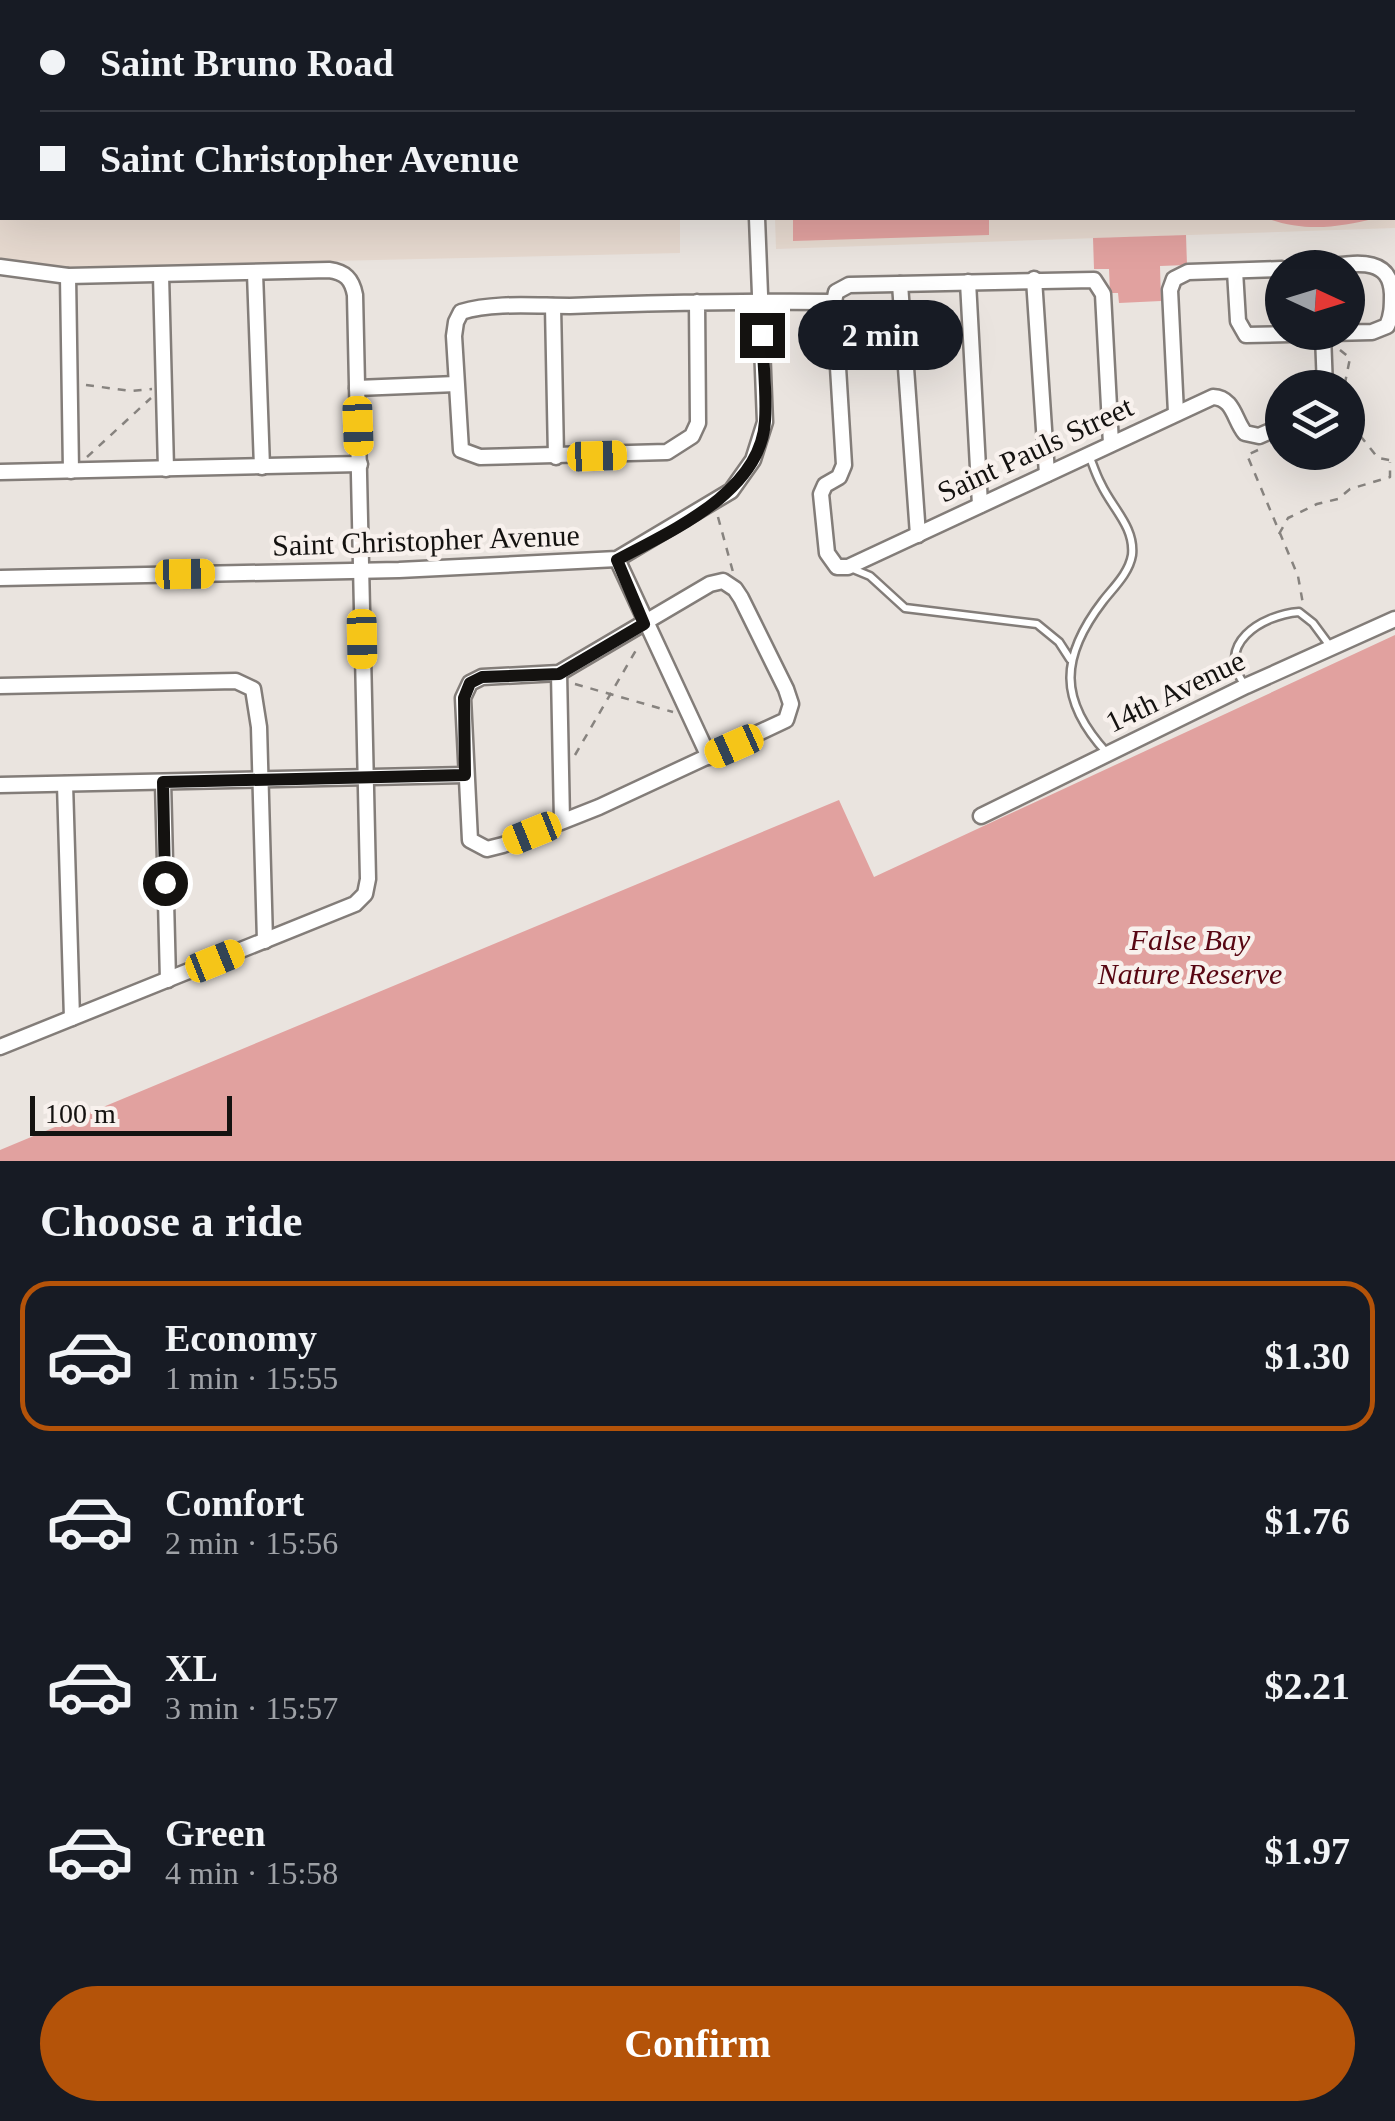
<!DOCTYPE html>
<html lang="en">
<head>
<meta charset="utf-8">
<style>
	:root { --surface:#171b24; --page:#242831; --text:#f1f3f6; --muted:#9ea1a6; --line:#363941; --accent:#b45309 }
	body { margin:0; font-family:"Times New Roman",serif; background:var(--page); color:var(--text); height:100vh; display:flex; flex-direction:column; font-size:38px; white-space:nowrap }
	* { box-sizing:border-box; margin:0 }
	p { font-size:32px; color:var(--muted) }
	.icon { flex:none; width:55px; height:55px; fill:none; stroke:currentColor; stroke-width:2; stroke-linecap:round; stroke-linejoin:round }
	.map { position:relative; height:1161px; overflow:hidden }
	.details { display:flex; flex-direction:column; background:var(--surface); flex:1 }
	.details>* { flex:none }
	.guide { position:absolute; left:0px; top:0px; width:1395px; height:220px; box-shadow:0 10px 40px #0002; display:grid; align-content:center; height:220px; padding:0 40px; background:var(--surface) }
	.needle { width:65px; rotate:94deg }
	.buttons { position:absolute; left:1265px; top:250px; display:grid; gap:20px }
	.buttons a { display:grid; place-items:center; width:100px; height:100px; border-radius:50%; background:var(--surface); box-shadow:0 10px 40px #0002; font-size:50px }
	.scale { position:absolute; left:30px; bottom:25px; width:202px; box-sizing:border-box; padding-left:10px; border:5px solid #141210; border-top:0; font-size:28px; line-height:35px; white-space:nowrap; color:#141210; -webkit-text-stroke:8px #f8f1ed; paint-order:stroke }
	.end { position:absolute; width:45px; height:45px; margin:-22px; border:12px solid #141210; background:#fff; box-shadow:0 0 0 5px #fff }
	.from { border-radius:50% }
	.bubble { position:absolute; height:70px; border-radius:35px; background:var(--surface); box-shadow:0 10px 40px #0002; font-size:32px; font-weight:600; line-height:70px; text-align:center }
	.car { position:absolute; width:30px; height:60px; margin:-30px -15px; border-radius:12px; box-shadow:0 0 8px 2px #0007; background:linear-gradient(#f5c518 24%,#345 0 40%,#f5c518 0 76%,#345 0 86%,#f5c518 0) }
	.guide b { display:flex; align-items:center; gap:35px; height:95px; font-size:38px }
	.guide b+b { border-top:2px solid var(--line) }
	.guide i { width:25px; height:25px; background:var(--text) }
	ul { padding:0; list-style:none }
	li { display:flex; align-items:center; gap:30px; height:150px; margin:0 20px 15px; padding:0 20px; border:5px solid transparent; border-radius:30px }
	li div { flex:1 }
	li b { display:block; font-size:38px }
	li em { font-style:normal; font-weight:600 }
	li.active { border-color:var(--accent) }
	li>.icon { width:90px; height:90px; stroke-width:1.5 }
	h2 { padding:0 40px; font-size:45px; line-height:120px }
	.primary-button { display:flex; gap:20px; margin-top:auto; padding:20px 40px }
	.primary-button a { flex:1; height:115px; border-radius:60px; background:var(--accent); color:#fff; font-size:40px; font-weight:600; line-height:115px; text-align:center }
	.map>svg:first-child { display:block }
</style>
</head>
<body>
<div class="map">
<svg width="1395" height="1161" viewBox="0 0 1395 1161">
	<rect width="100%" height="100%" fill="#eae4df"/>
	<g fill="#e6d9cf">
		<polygon points="0,0 678,2 2,2 2,218 680,218 680,253 68,267 0,258"/>
		<polygon points="765,0 1369,0 1373,2 765,2"/>
		<polygon points="1393,15 1395,228 776,249 775,218 1392,218"/>
	</g>
	<g fill="#e1a19f">
		<polygon points="793,218 989,218 989,235 793,241"/>
		<path d="M 1266,218 L 1376,218 C 1338,228 1303,232 1266,218 Z"/>
		<polygon points="1186,235 1187,265 1160,266 1161,301 1119,303 1118,293 1110,293 1109,269 1094,269 1093,238"/>
		<polygon points="1395,635 1395,1161 0,1161 0,1150 839,800 874,877"/>
	</g>
	<g fill="none" stroke-linecap="round" stroke-linejoin="round">
		<defs>
			<g id="lane">
				<polyline points="237,2 237,0"/>
				<polyline points="588,2 588,0"/>
				<path d="M 1089,455 C 1093,465 1096,475 1101,484 C 1112,508 1135,527 1132,555 C 1129,573 1114,587 1103,601 C 1060,657 1058,700 1107,753"/>
				<polyline points="853,569 870,576 905,608 1037,624 1059,642 1070,659"/>
				<path d="M 1245,685 C 1214,645 1261,615 1299,612 L 1313,623 L 1330,646"/>
			</g>
			<g id="street">
				<polyline points="741,0 742,2"/>
				<path d="M 0,267 L 68,276 L 329,270 C 345,272 352,279 355,295 L 368,879 L 365,894 L 355,904 L 0,1047"/>
				<path d="M 1235,271 L 1238,321 L 1246,335 L 1372,332 L 1387,326 C 1392,315 1392,306 1392,294 C 1390,251 1346,266 1314,268"/>
				<polyline points="255,273 262,467"/>
				<polyline points="161,275 166,469"/>
				<polyline points="68,276 71,471"/>
				<polyline points="1034,279 1047,474"/>
				<polyline points="968,282 980,505"/>
				<polyline points="900,284 918,535"/>
				<path d="M 697,302 L 698,423 L 692,436 L 667,452 L 480,457 L 461,450 L 454,336 L 456,322 L 461,312 C 494,302 535,306 570,306 C 658,303 746,301 834,302"/>
				<polyline points="553,306 556,457"/>
				<polyline points="1323,335 1325,388"/>
				<polyline points="357,388 456,384"/>
				<polyline points="1176,413 1170,290 1174,279 1188,272 1282,269"/>
				<path d="M 1111,444 L 1103,294 L 1094,280 L 849,285 L 836,292 L 834,302 L 844,465 L 839,477 L 825,485 L 821,494 L 827,553 L 837,567 L 848,567 L 1213,397 C 1234,398 1234,420 1245,433 L 1259,436 L 1282,426"/>
				<polyline points="0,472 360,464"/>
				<polyline points="617,559 709,757"/>
				<polyline points="0,578 399,570 617,559 731,491 753,460 765,422 757,218"/>
				<polygon points="723,581 735,589 741,598 786,689 791,704 786,720 599,807 503,845 487,849 470,840 463,698 470,683 482,677 559,673 710,584"/>
				<polyline points="559,673 562,821"/>
				<polyline points="0,686 236,681 253,689 259,727 265,941"/>
				<polyline points="163,782 168,980"/>
				<polyline points="65,784 72,1018"/>
				<polyline points="0,785 465,775"/>
				<polyline points="981,816 1246,686 1395,619"/>
			</g>
		</defs>
		<use href="#lane" stroke="#837d79" stroke-width="11"/>
		<use href="#street" stroke="#837d79" stroke-width="19"/>
		<g stroke="#87837f" stroke-width="2.5" stroke-dasharray="8 8" stroke-linecap="butt">
			<polyline points="1340,350 1350,358 1344,388"/>
			<polyline points="86,385 131,391 152,389"/>
			<polyline points="1348,426 1354,428 1378,458 1395,461"/>
			<polyline points="1258,450 1247,455 1298,576 1303,604"/>
			<polyline points="87,457 151,398"/>
			<polyline points="718,517 733,572"/>
			<polyline points="1279,534 1288,518 1317,504 1338,499 1350,489 1390,477 1390,462"/>
			<polyline points="575,684 673,712"/>
			<polyline points="575,755 639,645"/>
		</g>
		<use href="#lane" stroke="#fff" stroke-width="6"/>
		<use href="#street" stroke="#fff" stroke-width="14"/>
	</g>
	<g fill="none" stroke-linecap="round" stroke-linejoin="round">
		<path stroke="#141210" stroke-width="12" d="M 165,883 L 163,782 L 465,775 L 464,698 L 470,683 L 482,677 L 559,674 L 644,624 L 617,560 C 671,531 761,492 765,421 C 767,393 763,363 762,335"/>
	</g>
	<g text-anchor="middle" dominant-baseline="central" stroke-width="9" stroke-linejoin="round" paint-order="stroke">
		<g font-size="30" fill="#141210" stroke="#f8f1ed">
			<text transform="translate(1035 449) rotate(-25)">Saint Pauls Street</text>
			<text transform="translate(426 540) rotate(-2)">Saint Christopher Avenue</text>
			<text transform="translate(1175 691) rotate(-26)">14th Avenue</text>
		</g>
		<g font-size="30" font-style="italic" fill="#570612" stroke="#f8f1ed">
			<text x="1190" y="939">False Bay<tspan x="1190" dy="34">Nature Reserve</tspan></text>
		</g>
	</g>
</svg>
<div class="buttons">
<a><svg class="needle" viewBox="-14 -14 28 28"><path d="M0-13l5 13h-10z" fill="#e53935"/><path d="M0 13l5-13h-10z" fill="#9ea1a6"/></svg></a>
<a><svg class="icon" aria-label="layers" viewBox="0 0 24 24"><path d="M12 4l9 5-9 5-9-5zM3 14l9 5 9-5"/></svg></a>
</div>
<div class="scale">100 m</div>
<i class="end from" style="left:165px;top:883px"></i>
<i class="end" style="left:762px;top:335px"></i>
<div class="bubble" style="left:798px;top:300px;width:165px">2 min</div>
<i class="car" style="left:358px;top:426px;rotate:178deg"></i>
<i class="car" style="left:597px;top:456px;rotate:88deg"></i>
<i class="car" style="left:185px;top:574px;rotate:89deg"></i>
<i class="car" style="left:362px;top:639px;rotate:179deg"></i>
<i class="car" style="left:734px;top:746px;rotate:246deg"></i>
<i class="car" style="left:532px;top:833px;rotate:248deg"></i>
<i class="car" style="left:215px;top:961px;rotate:68deg"></i>
<div class="guide">
<b><i class="from"></i>Saint Bruno Road</b>
<b><i></i>Saint Christopher Avenue</b>
</div>
</div>
<section class="details">
<h2>Choose a ride</h2>
<ul>
<li class="active"><svg class="icon" aria-label="car" viewBox="0 0 24 24"><path d="M5 17H2v-5l4-1 3-4h7l3 4 3 1v5h-3M9 17h6M6 11h13"/><circle cx="7" cy="17" r="2"/><circle cx="17" cy="17" r="2"/></svg><div><b>Economy</b><p>1 min · 15:55</p></div><em>$1.30</em></li>
<li><svg class="icon" aria-label="car" viewBox="0 0 24 24"><path d="M5 17H2v-5l4-1 3-4h7l3 4 3 1v5h-3M9 17h6M6 11h13"/><circle cx="7" cy="17" r="2"/><circle cx="17" cy="17" r="2"/></svg><div><b>Comfort</b><p>2 min · 15:56</p></div><em>$1.76</em></li>
<li><svg class="icon" aria-label="car" viewBox="0 0 24 24"><path d="M5 17H2v-5l4-1 3-4h7l3 4 3 1v5h-3M9 17h6M6 11h13"/><circle cx="7" cy="17" r="2"/><circle cx="17" cy="17" r="2"/></svg><div><b>XL</b><p>3 min · 15:57</p></div><em>$2.21</em></li>
<li><svg class="icon" aria-label="car" viewBox="0 0 24 24"><path d="M5 17H2v-5l4-1 3-4h7l3 4 3 1v5h-3M9 17h6M6 11h13"/><circle cx="7" cy="17" r="2"/><circle cx="17" cy="17" r="2"/></svg><div><b>Green</b><p>4 min · 15:58</p></div><em>$1.97</em></li>
</ul>
<div class="primary-button"><a>Confirm</a></div>
</section>
</body>
</html>
